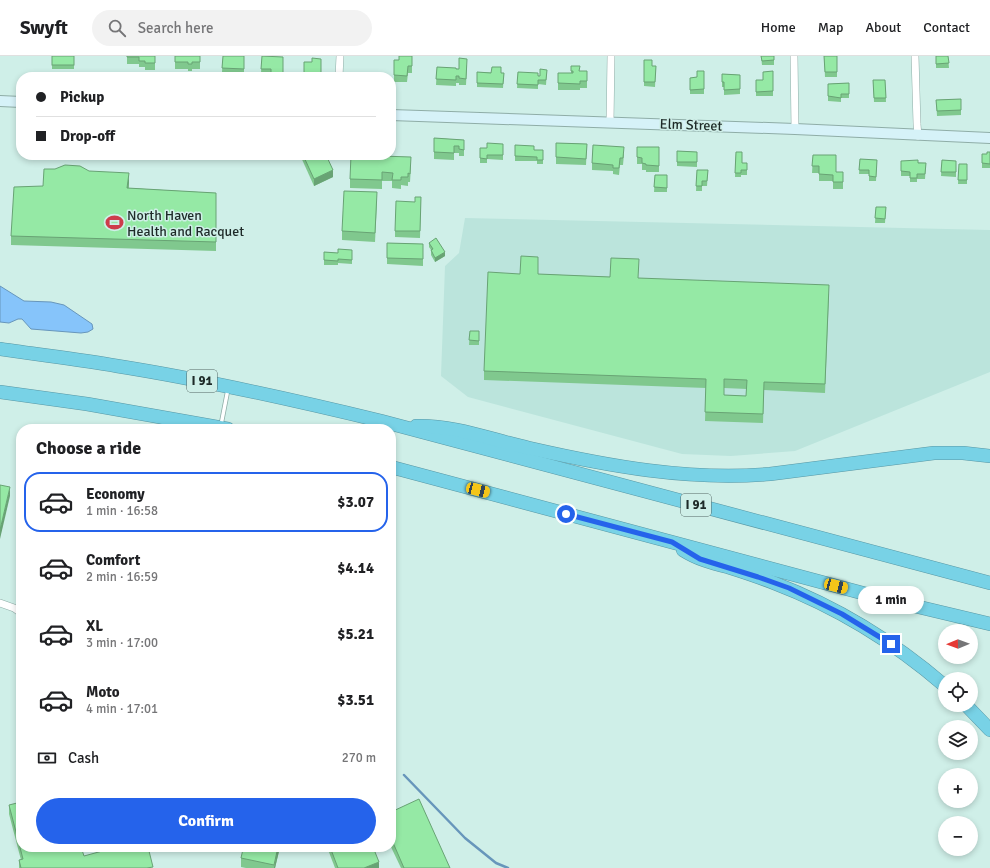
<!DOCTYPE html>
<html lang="en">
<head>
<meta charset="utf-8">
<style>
	:root { --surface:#fff; --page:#f2f2f2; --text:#202124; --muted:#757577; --line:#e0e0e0; --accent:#2563eb }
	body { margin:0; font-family:Signika,sans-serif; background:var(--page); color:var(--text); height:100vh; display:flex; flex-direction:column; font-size:15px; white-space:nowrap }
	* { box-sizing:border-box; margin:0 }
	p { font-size:13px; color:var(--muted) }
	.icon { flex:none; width:22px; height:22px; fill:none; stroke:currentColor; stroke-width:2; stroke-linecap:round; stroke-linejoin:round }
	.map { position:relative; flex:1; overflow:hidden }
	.panel { position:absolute; left:16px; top:368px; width:380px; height:428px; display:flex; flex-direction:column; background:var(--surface); border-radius:16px; box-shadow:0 2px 6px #0003 }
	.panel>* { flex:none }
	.guide { position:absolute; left:16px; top:16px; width:380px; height:88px; border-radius:16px; box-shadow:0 2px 6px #0003; display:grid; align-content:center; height:88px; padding:0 20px; background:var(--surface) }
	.needle { width:26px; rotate:269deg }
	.controls { position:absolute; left:938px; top:568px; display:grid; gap:8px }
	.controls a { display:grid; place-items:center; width:40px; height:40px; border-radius:50%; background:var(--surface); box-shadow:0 2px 6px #0003; font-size:20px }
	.end { position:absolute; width:18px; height:18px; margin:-9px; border:5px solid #2563eb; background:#fff; box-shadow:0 0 0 2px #fff }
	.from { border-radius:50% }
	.bubble { position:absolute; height:28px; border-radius:14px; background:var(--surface); box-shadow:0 2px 6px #0003; font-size:13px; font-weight:800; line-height:28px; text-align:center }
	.car { position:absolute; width:12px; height:24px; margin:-12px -6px; border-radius:5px; box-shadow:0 0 3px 1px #0007; background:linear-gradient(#f5c518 24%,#345 0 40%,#f5c518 0 76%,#345 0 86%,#f5c518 0) }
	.guide b { display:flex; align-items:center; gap:14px; height:38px; font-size:15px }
	.guide b+b { border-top:1px solid var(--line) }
	.guide i { width:10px; height:10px; background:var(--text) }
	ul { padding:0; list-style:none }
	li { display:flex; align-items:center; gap:12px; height:60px; margin:0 8px 6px; padding:0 12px; border:2px solid transparent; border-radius:16px }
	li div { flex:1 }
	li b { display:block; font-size:15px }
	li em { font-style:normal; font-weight:800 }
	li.current { border-color:var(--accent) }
	li>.icon { width:36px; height:36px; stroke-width:1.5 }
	h2 { padding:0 20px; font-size:18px; line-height:48px }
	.pay { display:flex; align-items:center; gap:10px; height:44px; padding:0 20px; font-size:15px }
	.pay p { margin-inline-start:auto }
	.action { display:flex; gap:8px; margin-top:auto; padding:8px 20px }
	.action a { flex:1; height:46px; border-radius:24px; background:var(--accent); color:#fff; font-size:16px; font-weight:800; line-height:46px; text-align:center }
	header { display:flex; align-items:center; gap:24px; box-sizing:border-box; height:56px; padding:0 20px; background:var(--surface); border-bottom:1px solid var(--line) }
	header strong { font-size:19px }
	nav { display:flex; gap:22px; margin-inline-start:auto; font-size:14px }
	.search { width:280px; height:36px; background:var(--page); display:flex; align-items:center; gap:10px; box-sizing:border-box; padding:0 14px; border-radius:22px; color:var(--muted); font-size:15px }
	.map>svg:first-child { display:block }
</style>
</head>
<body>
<header>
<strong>Swyft</strong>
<div class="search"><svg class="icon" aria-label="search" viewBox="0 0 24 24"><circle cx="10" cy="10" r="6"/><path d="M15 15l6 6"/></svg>Search here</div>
<nav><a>Home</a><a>Map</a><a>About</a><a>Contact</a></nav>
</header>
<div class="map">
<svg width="990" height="812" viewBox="0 0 990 812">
	<rect width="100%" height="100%" fill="#cfefe8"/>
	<polygon fill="#bbe4dc" points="465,162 990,174 990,316 795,395 731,400 682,398 468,341 441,320 445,210 459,197"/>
	<polygon fill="#86c4fa" stroke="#6796bb" points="0,230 24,245 51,246 64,249 92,268 93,273 88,276 81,277 31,273 22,263 18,263 9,267 0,266"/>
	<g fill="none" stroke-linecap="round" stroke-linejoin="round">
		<polyline stroke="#6796bb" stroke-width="2.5" points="404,719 465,782 496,807 508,812"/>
		<defs>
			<polyline id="lane" points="221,369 228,333"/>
			<g id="street">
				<polyline points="794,0 795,73"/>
				<polyline points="915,0 917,68 918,80"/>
				<polyline points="339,21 340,0"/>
				<polyline points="610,67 611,0"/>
				<polyline points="0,547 14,552 21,557"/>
			</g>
			<g id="secondary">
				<polyline points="0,45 21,46"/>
				<polyline points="391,59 795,73 990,82"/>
			</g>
			<g id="highway">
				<path d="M 0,293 C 39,299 78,303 117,310 C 206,324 294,344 381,365 L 990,527"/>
				<polyline points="0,336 87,348 228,373"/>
				<path d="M 416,370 C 455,369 492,384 529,392 C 608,410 689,425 770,418 L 934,397 L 963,397 L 990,400"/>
				<polyline points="391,411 881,542 990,568"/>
				<path d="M 683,494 C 697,503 712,507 728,511 C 744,516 759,521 774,527 C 837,551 894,586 945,630"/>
				<polyline points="966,649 990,674"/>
			</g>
		</defs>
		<use href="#lane" stroke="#8fada7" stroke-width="5"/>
		<use href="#street" stroke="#8fada7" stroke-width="8"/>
		<use href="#secondary" stroke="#8fada7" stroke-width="12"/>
		<use href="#highway" stroke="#5897a4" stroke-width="14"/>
		<use href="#lane" stroke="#fff" stroke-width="3.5"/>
		<use href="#street" stroke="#fff" stroke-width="7"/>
		<use href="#secondary" stroke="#d6f2f8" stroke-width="10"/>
		<use href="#highway" stroke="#78d2e6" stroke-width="13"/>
	</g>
	<g fill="#80c88e" fill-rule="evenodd">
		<rect x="52" y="0" width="22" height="13"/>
		<polygon points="127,0 155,0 155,14 145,14 145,11 139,11 139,8 127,8"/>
		<polygon points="175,0 200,0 200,13 192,13 192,15 188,15 188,13 175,13"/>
		<polygon points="223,0 244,0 244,17 222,16"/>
		<polygon points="262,0 283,1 283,21 271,21 271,17 261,17"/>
		<polygon points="412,0 412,17 408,17 407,26 394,26 394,4 399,4"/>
		<polygon points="761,0 774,4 774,9 762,9"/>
		<polygon points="824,0 837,0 837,21 825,21"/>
		<polygon points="936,0 948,0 949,12 936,12"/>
		<polygon points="321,3 321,21 304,21 304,6 312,6"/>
		<polygon points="644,4 652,10 656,10 655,31 644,30"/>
		<polygon points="467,9 466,29 459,29 459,27 456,27 456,30 436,29 437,11 459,13"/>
		<polygon points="571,10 579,15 587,15 587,32 580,32 580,34 558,34 558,17 571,17"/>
		<polygon points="547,14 546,29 538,28 538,33 517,32 518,16 540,20"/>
		<polygon points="704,15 704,38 690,38 690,22 697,21"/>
		<polygon points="773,15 773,40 756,40 756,24 763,24"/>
		<polygon points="477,16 504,17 503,32 477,31"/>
		<polygon points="722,18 740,19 740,38 724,39 724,31 722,31"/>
		<polygon points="873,24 885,24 886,46 874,46"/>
		<polygon points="849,27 849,42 841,42 841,46 828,45 828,28"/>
		<polygon points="961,43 961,59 937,60 936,44"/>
		<polygon points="434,82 464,84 464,100 459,100 459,97 454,97 454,104 434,103"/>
		<polygon points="556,87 587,88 586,109 556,108"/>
		<polygon points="503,88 503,104 487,103 487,107 480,107 480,92 487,92"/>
		<polygon points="515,89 534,94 543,94 543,108 537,108 537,105 515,105"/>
		<polygon points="637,91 659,91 659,116 646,116 646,114 642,114 642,108 637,108"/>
		<polygon points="677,95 697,96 697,111 677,110"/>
		<polygon points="736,96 742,107 747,107 747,119 741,119 741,121 735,121"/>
		<polygon points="990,96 990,112 982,112 982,98 987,98"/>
		<polygon points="624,98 623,109 620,109 619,119 613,118 613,115 592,114 592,107"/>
		<polygon points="300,99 326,99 333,121 314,130"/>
		<polygon points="813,99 836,116 843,116 843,133 833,133 833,125 819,125 819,117 812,117"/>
		<polygon points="860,103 877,104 876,125 869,125 869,118 859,118"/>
		<polygon points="942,104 956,105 956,121 941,120"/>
		<polygon points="901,105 926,107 925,123 917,123 917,126 910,126 910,120 901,120"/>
		<polygon points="959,108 967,108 967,128 958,128"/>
		<polygon points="411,110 410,126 408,126 408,130 401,129 401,133 392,132 392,125 382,125 382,133 350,132 350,123"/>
		<polygon points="697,114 708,114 707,130 702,130 702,135 696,135"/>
		<polygon points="89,115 129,126 129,132 216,137 216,195 11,189 11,180 43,130"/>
		<polygon points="655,119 667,119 667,136 654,136"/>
		<polygon points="421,141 420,182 395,181 395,175"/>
		<polygon points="377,145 375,186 342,184 342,175"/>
		<polygon points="876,151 886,151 885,167 875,167"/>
		<polygon points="387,187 423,188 423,210 387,208"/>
		<polygon points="429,187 445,200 435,206 431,199 431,194 429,191"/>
		<polygon points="352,194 352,208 338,207 338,209 324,209 324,196 338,197"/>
		<path d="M 538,218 L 638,222 L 829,238 L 825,337 L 764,334 L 763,367 L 705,365 L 706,332 L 484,324 L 484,315 ZM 724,332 L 747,333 L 746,340 L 724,339 Z"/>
		<polygon points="470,275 479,275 479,289 469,289"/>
		<polygon points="9,749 84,800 153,812 19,812 19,804 21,804 9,758"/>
		<polygon points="391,756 450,812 401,812 391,791"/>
		<polygon points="253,791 280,791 275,812 246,812 241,811 241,802 253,795"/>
		<polygon points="327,791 373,791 379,812 335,812"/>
	</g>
	<g fill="#68a374">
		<polygon points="333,114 333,121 314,130 314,123"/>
		<polygon points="129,117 129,126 127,141 127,132"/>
		<polygon points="445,196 445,200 435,206 435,202"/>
		<polygon points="10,431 10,440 0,483 0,474"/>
		<polygon points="278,791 280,791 275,812 274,812"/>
		<polygon points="379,806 379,812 364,812"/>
	</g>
	<g fill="#95e9a5" stroke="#68a374" fill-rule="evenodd">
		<rect x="52" y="0" width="22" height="9"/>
		<polygon points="127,0 155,0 155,7 145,7 145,5 139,5 139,1 127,1"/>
		<polygon points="175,0 200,0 200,6 192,6 192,8 188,8 188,6 175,6"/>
		<polygon points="223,0 244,0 244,13 222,12"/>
		<polygon points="262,0 283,1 283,18 271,18 271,13 261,13"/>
		<polygon points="399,0 412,0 412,10 408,10 407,20 394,19 394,4 399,4"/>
		<polygon points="761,0 774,0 774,4 762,5"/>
		<polygon points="824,0 837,0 837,16 825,16"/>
		<polygon points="936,0 948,0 949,7 936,8"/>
		<polygon points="312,2 321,3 321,18 304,17 304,6 312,6"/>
		<polygon points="459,2 467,3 466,23 459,22 459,20 456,20 456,24 436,23 437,11 456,12 456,13 459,13"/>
		<polygon points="644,4 652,4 652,10 656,10 655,26 644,26"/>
		<polygon points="571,10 580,10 579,15 587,15 587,25 580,25 580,28 558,27 558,17 573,17 573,15 571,15"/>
		<polygon points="492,11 501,11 501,17 504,17 503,28 477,27 477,16 491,17"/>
		<polygon points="540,13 547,14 546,24 538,24 538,29 517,28 518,16 538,17 538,20 540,20"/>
		<polygon points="697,15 704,15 704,33 690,34 690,22 697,21"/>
		<polygon points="773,15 773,35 756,36 756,24 763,24 763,16"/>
		<polygon points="722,18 740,19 740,33 724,34 724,26 722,26"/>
		<polygon points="873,24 885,24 886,42 874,42"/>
		<polygon points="849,27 849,38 841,38 841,42 828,40 828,28"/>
		<polygon points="961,43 961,54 937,55 936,44"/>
		<polygon points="434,82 464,84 464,94 459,93 459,90 454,90 454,97 434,96"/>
		<polygon points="487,87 503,88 503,99 487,99 487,103 480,102 480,92 487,92"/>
		<polygon points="556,87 587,88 586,103 556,101"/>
		<polygon points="515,89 534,90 534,94 543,94 543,104 537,104 537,101 515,100"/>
		<polygon points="593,89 624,91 623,102 620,102 619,112 613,112 613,109 592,107"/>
		<polygon points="637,91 659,91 659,110 646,109 646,108 642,107 642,102 637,101"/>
		<polygon points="677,95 697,96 697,106 677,106"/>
		<polygon points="736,96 742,96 742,107 747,107 747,114 741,114 741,117 735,117"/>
		<polygon points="987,96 990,96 990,108 982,107 982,98 987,98"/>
		<polygon points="303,99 326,99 333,114 314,123"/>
		<polygon points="351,99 411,101 410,118 408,117 408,121 401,121 401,124 392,124 393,117 382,116 382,124 350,123"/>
		<polygon points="813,99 836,99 836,116 843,116 843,126 833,126 833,119 819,118 819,110 812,110"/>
		<polygon points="860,103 877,104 876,121 869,120 869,114 859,114"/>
		<polygon points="918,104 918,107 926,107 925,118 917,118 917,122 910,122 910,116 901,115 901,105"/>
		<polygon points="942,104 956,105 956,116 941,116"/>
		<polygon points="959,108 967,108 967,124 958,124"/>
		<polygon points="65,109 80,110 89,115 129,117 127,132 216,137 216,186 11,180 14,131 43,130 44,113 55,113"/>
		<polygon points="697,114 708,114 707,125 702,125 702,130 696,130"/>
		<polygon points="655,119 667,119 667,132 654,131"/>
		<polygon points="344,135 377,136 375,177 342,175"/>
		<polygon points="415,141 421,141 420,175 395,175 396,145 415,146"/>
		<polygon points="876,151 886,151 885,163 875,162"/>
		<polygon points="436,182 445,196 435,202 431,194 433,193 429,187"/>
		<polygon points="387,187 423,188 423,203 387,202"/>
		<polygon points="338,193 352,194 352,204 338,203 338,205 324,204 324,196 338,197"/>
		<path d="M 521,200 L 538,201 L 538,218 L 610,221 L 611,202 L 639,203 L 638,222 L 829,229 L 825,328 L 764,326 L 763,358 L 705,356 L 706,323 L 484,315 L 488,216 L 520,218 ZM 724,323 L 747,324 L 746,340 L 724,339 Z"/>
		<polygon points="470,275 479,275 479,285 469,284"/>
		<polygon points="0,429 10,431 0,474"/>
		<polygon points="419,743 450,812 404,812 391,782 391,756"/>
		<polygon points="21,746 21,791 81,791 84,800 117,791 148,791 153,811 147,812 21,812 19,804 23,803 9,749"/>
		<polygon points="253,791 278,791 274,809 241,802 243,793 253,795"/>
		<polygon points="330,791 373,791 379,806 364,812 338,812"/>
	</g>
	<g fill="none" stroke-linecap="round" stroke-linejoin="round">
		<polyline stroke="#2563eb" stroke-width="5" points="566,458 672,486 700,503 758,521 789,532 842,558 891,588"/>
	</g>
	<defs>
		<symbol id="stadium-bare" viewBox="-9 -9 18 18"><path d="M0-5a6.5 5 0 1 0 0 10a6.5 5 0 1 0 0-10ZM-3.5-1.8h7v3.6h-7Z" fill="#cd3d4b" stroke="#cfefe8" stroke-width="2.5" paint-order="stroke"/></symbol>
	</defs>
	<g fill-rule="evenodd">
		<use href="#stadium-bare" x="102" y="154" width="25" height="25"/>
	</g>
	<g text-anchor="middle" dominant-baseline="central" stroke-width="3" stroke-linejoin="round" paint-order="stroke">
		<g fill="#cfefe8" stroke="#536562" stroke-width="1">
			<rect x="187" y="314" width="30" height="22" rx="3"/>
			<rect x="681" y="438" width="30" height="22" rx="3"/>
		</g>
		<g font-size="13" font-weight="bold" fill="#1e2a28">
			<text x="202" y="325">I 91</text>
			<text x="696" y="449">I 91</text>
		</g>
		<g font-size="14" fill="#1e2a28" stroke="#cfefe8">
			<text transform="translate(691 69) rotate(2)">Elm Street</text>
		</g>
		<g font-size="14" fill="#1e2a28" stroke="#cfefe8" text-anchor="start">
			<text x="127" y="159">North Haven<tspan x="127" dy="16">Health and Racquet</tspan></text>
		</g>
	</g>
</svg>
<div class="controls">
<a><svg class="needle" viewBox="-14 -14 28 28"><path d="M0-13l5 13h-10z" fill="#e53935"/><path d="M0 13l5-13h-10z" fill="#757577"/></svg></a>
<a><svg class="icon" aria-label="locate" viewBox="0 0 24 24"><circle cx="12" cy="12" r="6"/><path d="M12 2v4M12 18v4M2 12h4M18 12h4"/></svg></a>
<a><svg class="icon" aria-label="layers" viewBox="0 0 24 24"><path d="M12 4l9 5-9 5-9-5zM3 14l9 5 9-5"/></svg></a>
<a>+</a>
<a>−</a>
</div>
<i class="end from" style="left:566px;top:458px"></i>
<i class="end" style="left:891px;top:588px"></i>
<div class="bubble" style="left:858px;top:530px;width:66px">1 min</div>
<i class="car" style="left:478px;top:434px;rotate:105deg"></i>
<i class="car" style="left:836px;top:530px;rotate:105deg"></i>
<div class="guide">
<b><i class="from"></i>Pickup</b>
<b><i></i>Drop-off</b>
</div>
<section class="panel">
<h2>Choose a ride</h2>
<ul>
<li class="current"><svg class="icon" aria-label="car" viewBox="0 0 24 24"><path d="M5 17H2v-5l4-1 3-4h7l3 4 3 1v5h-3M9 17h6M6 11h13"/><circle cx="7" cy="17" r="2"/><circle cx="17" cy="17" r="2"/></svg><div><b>Economy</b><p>1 min · 16:58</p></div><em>$3.07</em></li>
<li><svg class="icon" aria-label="car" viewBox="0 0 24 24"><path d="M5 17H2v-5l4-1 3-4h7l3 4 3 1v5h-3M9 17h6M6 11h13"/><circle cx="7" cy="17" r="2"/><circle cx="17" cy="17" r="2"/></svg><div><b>Comfort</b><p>2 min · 16:59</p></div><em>$4.14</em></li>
<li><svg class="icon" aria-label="car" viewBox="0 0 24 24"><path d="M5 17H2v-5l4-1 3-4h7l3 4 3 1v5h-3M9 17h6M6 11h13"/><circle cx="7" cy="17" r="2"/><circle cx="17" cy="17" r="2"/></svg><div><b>XL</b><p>3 min · 17:00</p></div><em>$5.21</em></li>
<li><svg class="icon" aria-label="car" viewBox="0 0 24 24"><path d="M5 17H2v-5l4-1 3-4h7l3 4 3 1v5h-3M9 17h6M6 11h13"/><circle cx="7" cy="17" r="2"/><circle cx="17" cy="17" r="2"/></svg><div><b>Moto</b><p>4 min · 17:01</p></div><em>$3.51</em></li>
</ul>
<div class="pay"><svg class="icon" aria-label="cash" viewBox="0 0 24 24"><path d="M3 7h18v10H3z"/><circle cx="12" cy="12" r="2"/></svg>Cash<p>270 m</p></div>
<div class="action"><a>Confirm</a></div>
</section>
</div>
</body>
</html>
